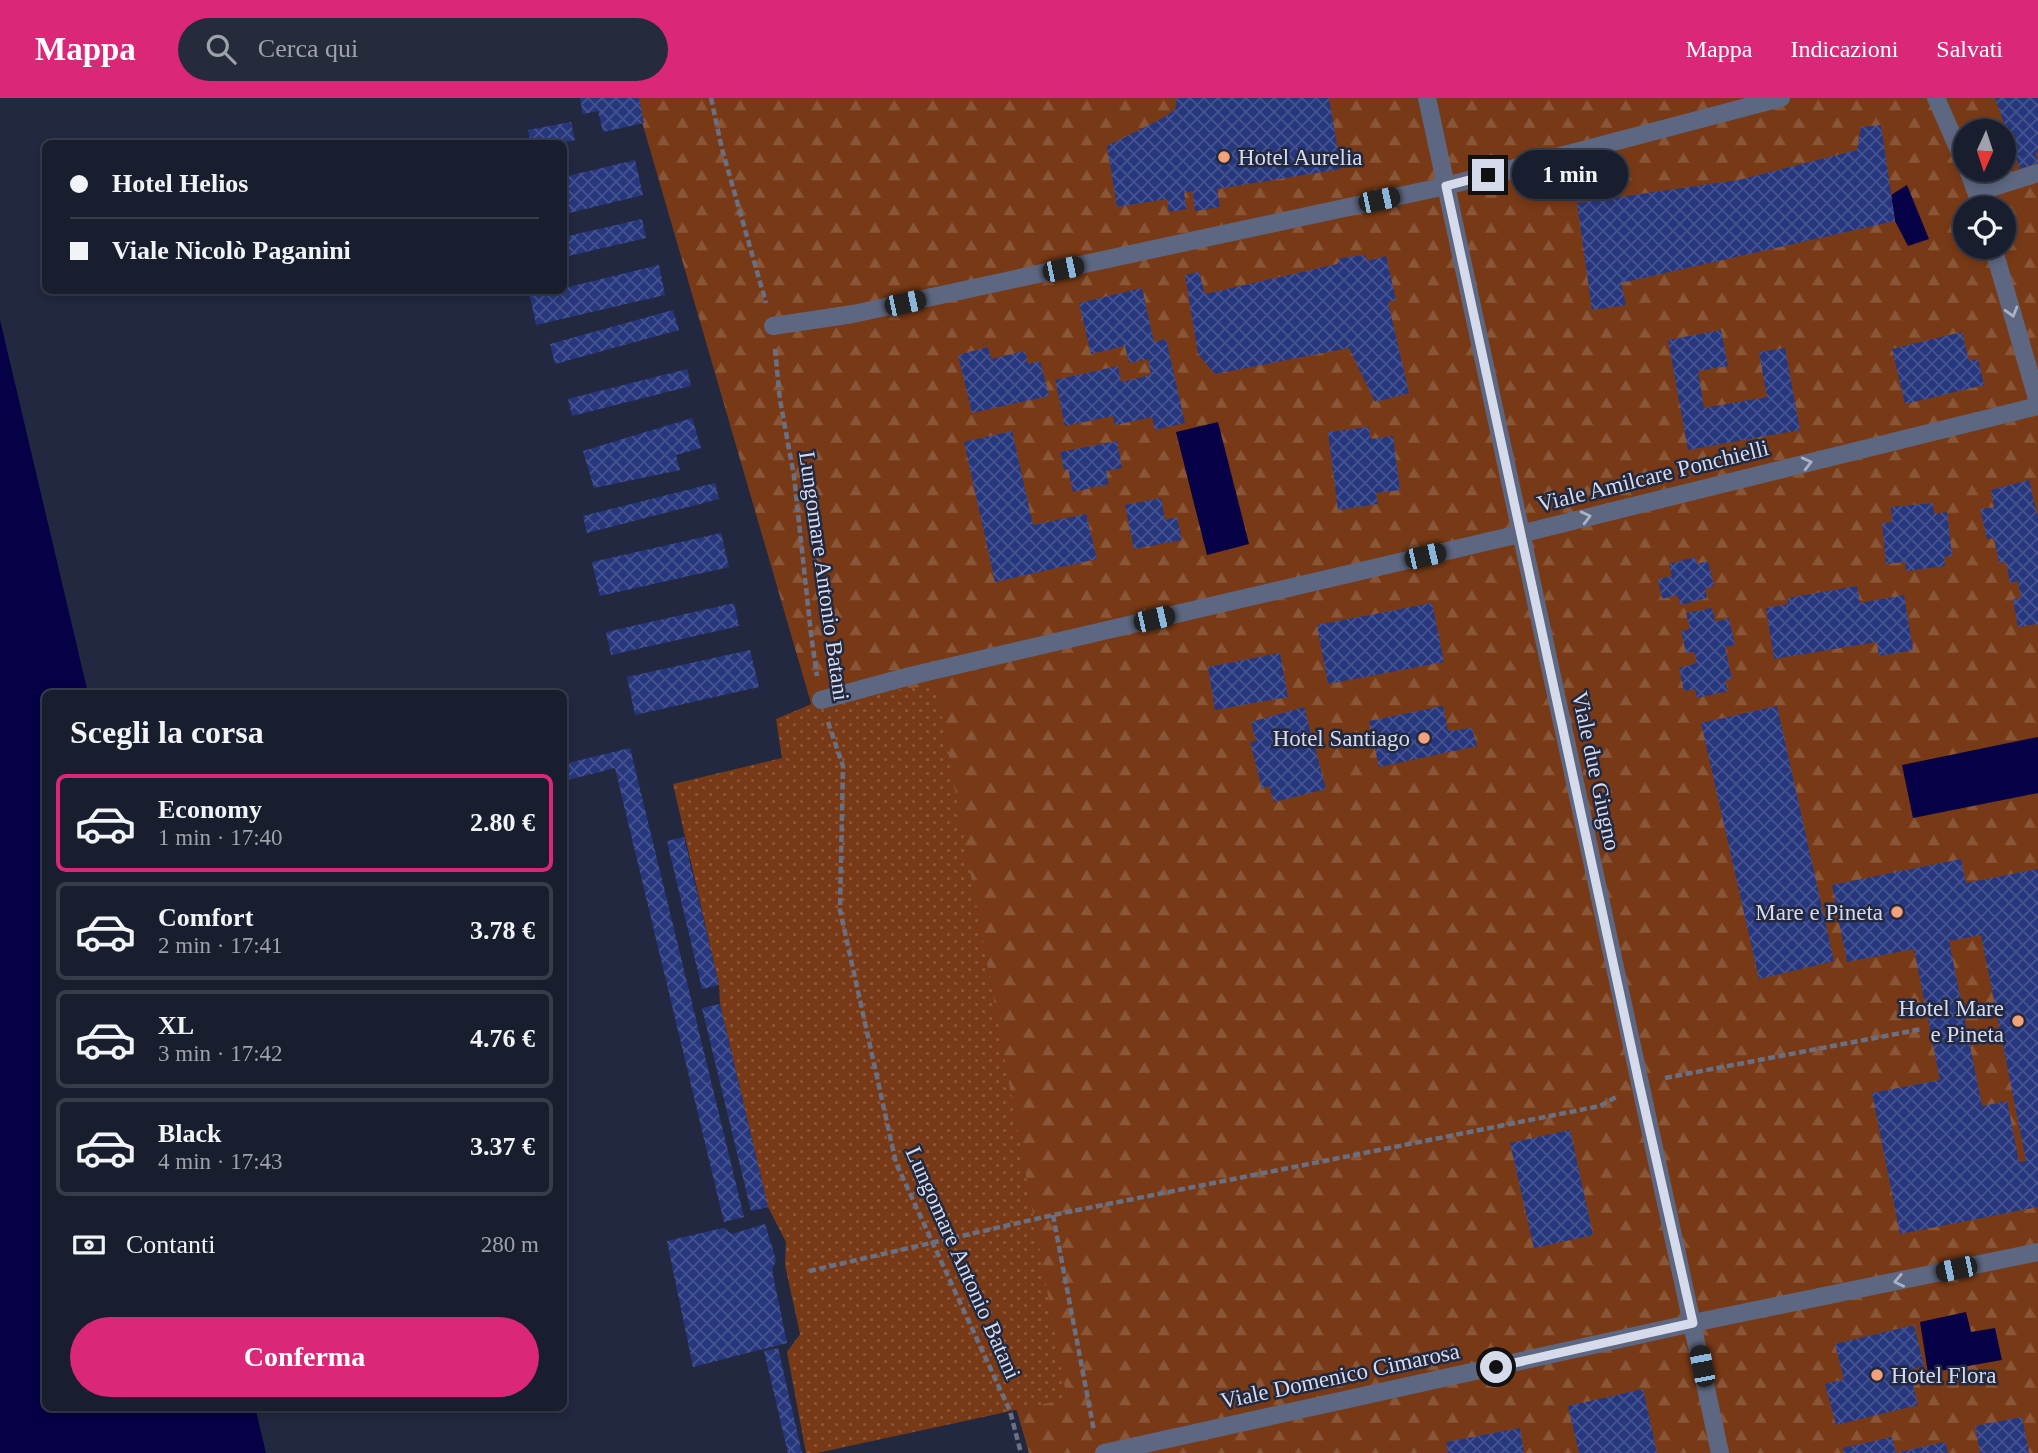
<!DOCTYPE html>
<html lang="it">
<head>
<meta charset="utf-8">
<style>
	:root { --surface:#191e2f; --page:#262b3b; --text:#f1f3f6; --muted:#9fa2aa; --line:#373c4b; --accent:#db2777 }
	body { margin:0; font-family:Georgia,serif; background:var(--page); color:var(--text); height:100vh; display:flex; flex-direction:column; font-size:26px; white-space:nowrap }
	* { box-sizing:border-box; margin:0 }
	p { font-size:23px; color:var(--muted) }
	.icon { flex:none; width:38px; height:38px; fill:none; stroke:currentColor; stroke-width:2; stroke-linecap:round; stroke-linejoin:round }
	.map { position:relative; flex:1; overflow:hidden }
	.sheet { position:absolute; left:42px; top:592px; width:525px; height:721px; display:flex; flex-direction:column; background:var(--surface); border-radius:10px; box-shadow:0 4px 10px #0003,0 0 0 2px var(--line) }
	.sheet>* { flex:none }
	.banner { position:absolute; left:42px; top:42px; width:525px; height:154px; border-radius:10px; box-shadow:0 4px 10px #0003,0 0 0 2px var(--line); display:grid; align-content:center; height:154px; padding:0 28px; background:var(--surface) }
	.needle { width:46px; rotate:183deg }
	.fabs { position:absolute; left:1953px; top:21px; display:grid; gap:14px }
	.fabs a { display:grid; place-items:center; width:63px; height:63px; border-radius:50%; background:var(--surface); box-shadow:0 4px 10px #0003,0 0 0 2px var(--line); font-size:35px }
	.end { position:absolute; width:32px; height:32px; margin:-16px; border:9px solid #d6dbeb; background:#111; box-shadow:0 0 0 4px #111 }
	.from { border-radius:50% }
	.bubble { position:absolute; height:49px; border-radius:24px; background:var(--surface); box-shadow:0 4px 10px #0003,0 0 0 2px var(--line); font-size:23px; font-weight:600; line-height:49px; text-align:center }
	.car { position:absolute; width:21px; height:42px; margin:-21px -10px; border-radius:9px; box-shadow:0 0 5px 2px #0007; background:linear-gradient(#222 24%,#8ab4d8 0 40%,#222 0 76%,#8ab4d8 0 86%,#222 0) }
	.banner b { display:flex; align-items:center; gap:24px; height:66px; font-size:26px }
	.banner b+b { border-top:2px solid var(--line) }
	.banner i { width:18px; height:18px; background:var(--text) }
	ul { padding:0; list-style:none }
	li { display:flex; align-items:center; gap:21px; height:98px; margin:0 14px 10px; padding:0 14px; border:4px solid var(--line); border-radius:10px }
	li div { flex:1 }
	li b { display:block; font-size:26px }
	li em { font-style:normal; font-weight:600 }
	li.current { border-color:var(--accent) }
	li>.icon { width:63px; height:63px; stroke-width:1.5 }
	h2 { padding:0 28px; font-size:32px; line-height:84px }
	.pay { display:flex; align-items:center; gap:18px; height:77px; padding:0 28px; font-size:26px }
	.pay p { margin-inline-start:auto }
	.cta { display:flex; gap:14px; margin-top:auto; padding:14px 28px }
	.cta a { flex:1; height:80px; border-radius:42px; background:var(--accent); color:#fff; font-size:28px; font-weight:600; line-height:80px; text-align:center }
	header { display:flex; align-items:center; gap:42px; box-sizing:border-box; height:98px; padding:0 35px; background:var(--accent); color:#fff }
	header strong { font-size:33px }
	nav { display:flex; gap:38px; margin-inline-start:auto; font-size:24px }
	.search { width:490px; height:63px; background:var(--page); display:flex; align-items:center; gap:18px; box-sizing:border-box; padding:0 24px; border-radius:38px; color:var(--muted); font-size:26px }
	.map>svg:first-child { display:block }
</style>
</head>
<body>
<header>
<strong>Mappa</strong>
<div class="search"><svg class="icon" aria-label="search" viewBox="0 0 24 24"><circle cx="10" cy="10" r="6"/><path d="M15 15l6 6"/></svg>Cerca qui</div>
<nav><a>Mappa</a><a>Indicazioni</a><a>Salvati</a></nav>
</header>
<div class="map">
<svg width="2038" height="1355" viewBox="0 0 2038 1355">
	<defs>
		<pattern id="forest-firs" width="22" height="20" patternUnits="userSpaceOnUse" patternTransform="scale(1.75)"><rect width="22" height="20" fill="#783a16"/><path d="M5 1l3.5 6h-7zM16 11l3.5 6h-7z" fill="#8a5638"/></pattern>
		<pattern id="garden-dots" width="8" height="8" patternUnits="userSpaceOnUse" patternTransform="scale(1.75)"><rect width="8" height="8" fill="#783a16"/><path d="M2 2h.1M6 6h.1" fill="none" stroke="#8a5638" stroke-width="1.8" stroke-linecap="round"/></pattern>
		<pattern id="building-cross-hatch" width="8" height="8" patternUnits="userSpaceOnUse" patternTransform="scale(1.75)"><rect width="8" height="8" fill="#27377d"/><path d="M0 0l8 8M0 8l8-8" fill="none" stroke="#465390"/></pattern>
	</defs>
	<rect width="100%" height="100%" fill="#21283f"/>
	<path fill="url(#forest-firs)" fill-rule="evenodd" d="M 635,0 L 2038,0 L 2038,1355 L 1029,1355 ZM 1965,33 L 2004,33 L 2004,72 L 1965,72 ZM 1965,110 L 2004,110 L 2004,149 L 1965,149 Z"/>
	<polygon fill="url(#garden-dots)" points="936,587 1067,1301 817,1355 806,1355 787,1254 800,1236 785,1167 786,1144 768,1109 720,906 719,887 673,686 782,660 776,621 821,602"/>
	<g fill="#060046">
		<polygon points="1907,87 1929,141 1908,148 1895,123 1891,97"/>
		<polygon points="0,222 88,595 46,595 46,1309 255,1309 266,1355 0,1355"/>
		<polygon points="1218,324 1249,446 1207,457 1176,334"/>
		<polygon points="2038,639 2038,695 1913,720 1902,667"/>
		<polygon points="1966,1214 1971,1234 1995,1230 2002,1262 1928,1275 1920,1224"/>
	</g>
	<g fill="url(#building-cross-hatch)" fill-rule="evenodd">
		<polygon points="580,0 639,0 644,25 603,34 598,13 583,16"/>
		<polygon points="1177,0 1329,0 1341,71 1217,91 1220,109 1195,113 1192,93 1184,95 1187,111 1169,114 1167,101 1117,109 1107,48 1161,21 1175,12"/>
		<polygon points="1995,0 2038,0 2038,54 2036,55 2038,65 2020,71"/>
		<polygon points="571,24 575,42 556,46 531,46 528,32"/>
		<polygon points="1881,27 1895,123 1621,185 1626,207 1592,212 1577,105 1739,82 1857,52 1861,29"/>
		<polygon points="635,62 643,97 569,115 564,93 564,79"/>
		<polygon points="642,121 646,140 564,159 564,139"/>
		<polygon points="1365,157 1367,163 1386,158 1396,202 1388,204 1409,295 1375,304 1349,250 1215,276 1198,256 1185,177 1199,174 1205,196 1337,166 1341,160"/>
		<polygon points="659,167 665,197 536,227 530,198 551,192 564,192 564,190"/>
		<polygon points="1142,190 1154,244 1166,241 1185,325 1155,332 1152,319 1115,327 1113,318 1065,328 1055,282 1118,268 1121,284 1151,277 1148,261 1129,265 1125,248 1091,256 1079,205"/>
		<polygon points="673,212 679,232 555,266 550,246"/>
		<polygon points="1721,232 1728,268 1698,273 1704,310 1767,299 1759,254 1785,250 1800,332 1688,352 1668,242"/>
		<polygon points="1962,234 1969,263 1978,261 1984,287 1905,306 1892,251"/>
		<polygon points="988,249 991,261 1025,253 1028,266 1040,263 1049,298 972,315 958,257"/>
		<polygon points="687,271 691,288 572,318 568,301"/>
		<polygon points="692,320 701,350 676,357 680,372 594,390 583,353"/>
		<polygon points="1369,329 1371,341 1393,338 1400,392 1376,395 1378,406 1338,412 1328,334"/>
		<polygon points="1012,333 1033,427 1086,416 1097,461 995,484 964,344"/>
		<polygon points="1117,343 1122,370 1106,373 1109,386 1073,394 1068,371 1064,372 1060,354"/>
		<polygon points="2029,382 2038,420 2038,526 2018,529 2013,501 2021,500 2018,483 2010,485 2006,464 1999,465 1994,440 1987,441 1980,411 1994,409 1991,392"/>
		<polygon points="715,385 719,401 587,435 583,418"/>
		<polygon points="1161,400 1165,422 1177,419 1182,442 1134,451 1125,407"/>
		<polygon points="1933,405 1934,416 1947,414 1952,458 1944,459 1945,468 1906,473 1905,464 1886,466 1882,425 1892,424 1891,409"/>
		<polygon points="721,435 729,469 600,498 592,464"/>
		<polygon points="1695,459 1697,466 1708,463 1714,488 1705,491 1707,500 1681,507 1677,497 1662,501 1658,481 1672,478 1669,466"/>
		<polygon points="1857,488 1860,505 1904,497 1913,552 1879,558 1877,544 1774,561 1766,510 1788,506 1788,500"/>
		<polygon points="734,505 739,528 611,557 606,534"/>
		<polygon points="1432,505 1444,564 1328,586 1317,527"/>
		<polygon points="1712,510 1715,524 1729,520 1735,547 1725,549 1732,581 1725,583 1728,593 1697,600 1695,591 1684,593 1679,570 1697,565 1694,554 1686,555 1681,533 1690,531 1686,515"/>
		<polygon points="750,552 759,589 635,617 627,579"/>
		<polygon points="1280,555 1288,599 1215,612 1208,569"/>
		<polygon points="1443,608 1448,633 1472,630 1477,648 1379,669 1369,623"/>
		<polygon points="1777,608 1834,863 1759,881 1701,625"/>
		<polygon points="1304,609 1326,691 1274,704 1269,688 1262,691 1250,644 1256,643 1251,624"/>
		<polygon points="630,650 744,1119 724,1124 615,670 564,683 564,666"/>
		<polygon points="684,739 719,887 702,891 667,743"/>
		<path d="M 1961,761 L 1966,785 L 2038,771 L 2038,1109 L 1900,1136 L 1872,995 L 1940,982 L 1914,851 L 1847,864 L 1832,787 ZM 1981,837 L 2026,1063 L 2019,1064 L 2007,1003 L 1982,1008 L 1949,843 Z"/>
		<polygon points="720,906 768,1109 751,1113 702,910"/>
		<polygon points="1570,1032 1593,1137 1534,1150 1510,1045"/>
		<polygon points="765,1126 776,1162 772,1172 787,1245 693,1269 667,1143 723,1130 732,1136"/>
		<polygon points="1914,1227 1924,1268 1909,1272 1918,1307 1836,1327 1825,1286 1844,1281 1835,1246"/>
		<polygon points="778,1250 802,1355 788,1355 764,1253"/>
		<polygon points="1643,1291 1657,1355 1579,1355 1568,1308"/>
		<polygon points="2022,1319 2029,1355 1980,1355 1975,1328"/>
		<polygon points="1520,1330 1524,1355 1448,1355 1446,1344"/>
		<polygon points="1892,1339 1896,1355 1844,1355 1843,1350"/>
		<polygon points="1945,1344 1948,1355 1899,1355 1899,1354"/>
	</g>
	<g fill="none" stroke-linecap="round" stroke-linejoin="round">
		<g stroke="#6a7084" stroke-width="4.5" stroke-dasharray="7 3.5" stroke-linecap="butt">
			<polyline points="711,0 722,51 766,205"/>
			<polyline points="775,251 780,302 794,378 811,536 817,578"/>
			<polyline points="828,624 843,668 840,812 896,1065 1010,1313 1021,1355"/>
			<polyline points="1665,980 1922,931"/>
			<polyline points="1053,1117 1094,1333"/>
			<polyline points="809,1173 1053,1117 1600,1008 1618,998"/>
		</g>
		<g stroke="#5d6781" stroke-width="18">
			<polyline points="1427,0 1720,1355"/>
			<polyline points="1936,0 1965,66"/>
			<polyline points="1968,72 1982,110"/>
			<polyline points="1978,94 2038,75"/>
			<polyline points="1993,149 2038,304"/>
			<polyline points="773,228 853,216 1446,88 1781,0"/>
			<polyline points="821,602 910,578 1520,436 2038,308"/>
			<polyline points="1104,1355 1693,1225 2038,1154"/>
		</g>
	</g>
	<defs><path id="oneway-chevron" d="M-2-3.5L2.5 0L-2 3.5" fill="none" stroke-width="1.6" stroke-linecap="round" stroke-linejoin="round" transform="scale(1.75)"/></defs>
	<g stroke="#acb2c6">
		<use href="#oneway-chevron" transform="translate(2012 214) rotate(74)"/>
		<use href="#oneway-chevron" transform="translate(1807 365) rotate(-14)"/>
		<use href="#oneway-chevron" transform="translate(1586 419) rotate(-14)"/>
		<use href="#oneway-chevron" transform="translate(1899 1183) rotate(168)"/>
	</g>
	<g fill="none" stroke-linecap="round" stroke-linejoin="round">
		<polyline stroke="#d6dbeb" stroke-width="9" points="1488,77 1446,88 1639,985 1693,1225 1496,1269"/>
	</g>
	<g fill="#f1a27b" stroke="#21283f" stroke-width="2.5">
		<circle cx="1224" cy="59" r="7"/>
		<circle cx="1424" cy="640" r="7"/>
		<circle cx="1897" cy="814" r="7"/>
		<circle cx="2018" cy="923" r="7"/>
		<circle cx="1877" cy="1277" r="7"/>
	</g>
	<g text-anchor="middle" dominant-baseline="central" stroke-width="5" stroke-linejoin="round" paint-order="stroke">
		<g font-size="23" fill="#d6dbeb" stroke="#21283f" text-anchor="end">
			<text x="1238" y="59" text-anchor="start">Hotel Aurelia</text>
			<text x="1410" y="640">Hotel Santiago</text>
			<text x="1883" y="814">Mare e Pineta</text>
			<text x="2004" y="910">Hotel Mare<tspan x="2004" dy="26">e Pineta</tspan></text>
			<text x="1891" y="1277" text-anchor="start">Hotel Flora</text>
		</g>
		<g font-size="23" fill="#d6dbeb" stroke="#21283f">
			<text transform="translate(1653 378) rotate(-14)">Viale Amilcare Ponchielli</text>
			<text transform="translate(824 478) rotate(82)">Lungomare Antonio Batani</text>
			<text transform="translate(1596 673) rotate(78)">Viale due Giugno</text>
			<text transform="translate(963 1165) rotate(66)">Lungomare Antonio Batani</text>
			<text transform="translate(1340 1278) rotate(-12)">Viale Domenico Cimarosa</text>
		</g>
	</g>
</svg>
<div class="fabs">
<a><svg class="needle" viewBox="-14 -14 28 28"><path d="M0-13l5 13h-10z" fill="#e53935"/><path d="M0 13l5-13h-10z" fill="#9fa2aa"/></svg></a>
<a><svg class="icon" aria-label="locate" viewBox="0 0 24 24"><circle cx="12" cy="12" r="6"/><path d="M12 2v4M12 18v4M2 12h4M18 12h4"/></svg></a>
</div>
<i class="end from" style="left:1496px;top:1269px"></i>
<i class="end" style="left:1488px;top:77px"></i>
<div class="bubble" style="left:1512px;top:52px;width:116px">1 min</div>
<i class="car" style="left:1379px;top:102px;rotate:78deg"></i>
<i class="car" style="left:1063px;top:171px;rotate:78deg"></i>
<i class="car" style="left:905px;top:205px;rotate:78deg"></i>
<i class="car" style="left:1425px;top:458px;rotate:77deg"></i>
<i class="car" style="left:1154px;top:521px;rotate:77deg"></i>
<i class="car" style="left:1956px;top:1171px;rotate:258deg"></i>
<i class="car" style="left:1702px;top:1268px;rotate:349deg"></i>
<div class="banner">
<b><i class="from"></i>Hotel Helios</b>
<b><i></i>Viale Nicolò Paganini</b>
</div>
<section class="sheet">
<h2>Scegli la corsa</h2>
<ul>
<li class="current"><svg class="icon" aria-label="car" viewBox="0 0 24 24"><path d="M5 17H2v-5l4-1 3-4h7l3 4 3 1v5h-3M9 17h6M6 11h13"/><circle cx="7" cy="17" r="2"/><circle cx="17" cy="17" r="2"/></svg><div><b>Economy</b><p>1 min · 17:40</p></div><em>2.80 €</em></li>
<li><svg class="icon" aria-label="car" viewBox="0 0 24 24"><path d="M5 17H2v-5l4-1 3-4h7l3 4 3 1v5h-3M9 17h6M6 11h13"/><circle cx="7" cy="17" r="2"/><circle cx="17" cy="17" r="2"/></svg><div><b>Comfort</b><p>2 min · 17:41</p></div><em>3.78 €</em></li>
<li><svg class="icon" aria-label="car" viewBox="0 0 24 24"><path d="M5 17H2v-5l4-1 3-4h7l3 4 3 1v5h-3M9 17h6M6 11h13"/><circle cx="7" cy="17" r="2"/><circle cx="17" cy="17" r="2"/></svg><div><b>XL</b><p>3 min · 17:42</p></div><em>4.76 €</em></li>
<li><svg class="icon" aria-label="car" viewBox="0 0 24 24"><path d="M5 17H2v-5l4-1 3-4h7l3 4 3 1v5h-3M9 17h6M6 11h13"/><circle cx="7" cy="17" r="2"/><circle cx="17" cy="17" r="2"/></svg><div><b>Black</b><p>4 min · 17:43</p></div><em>3.37 €</em></li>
</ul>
<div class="pay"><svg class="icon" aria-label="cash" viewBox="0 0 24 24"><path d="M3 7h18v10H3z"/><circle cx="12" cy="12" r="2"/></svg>Contanti<p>280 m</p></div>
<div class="cta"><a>Conferma</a></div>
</section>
</div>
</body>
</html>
